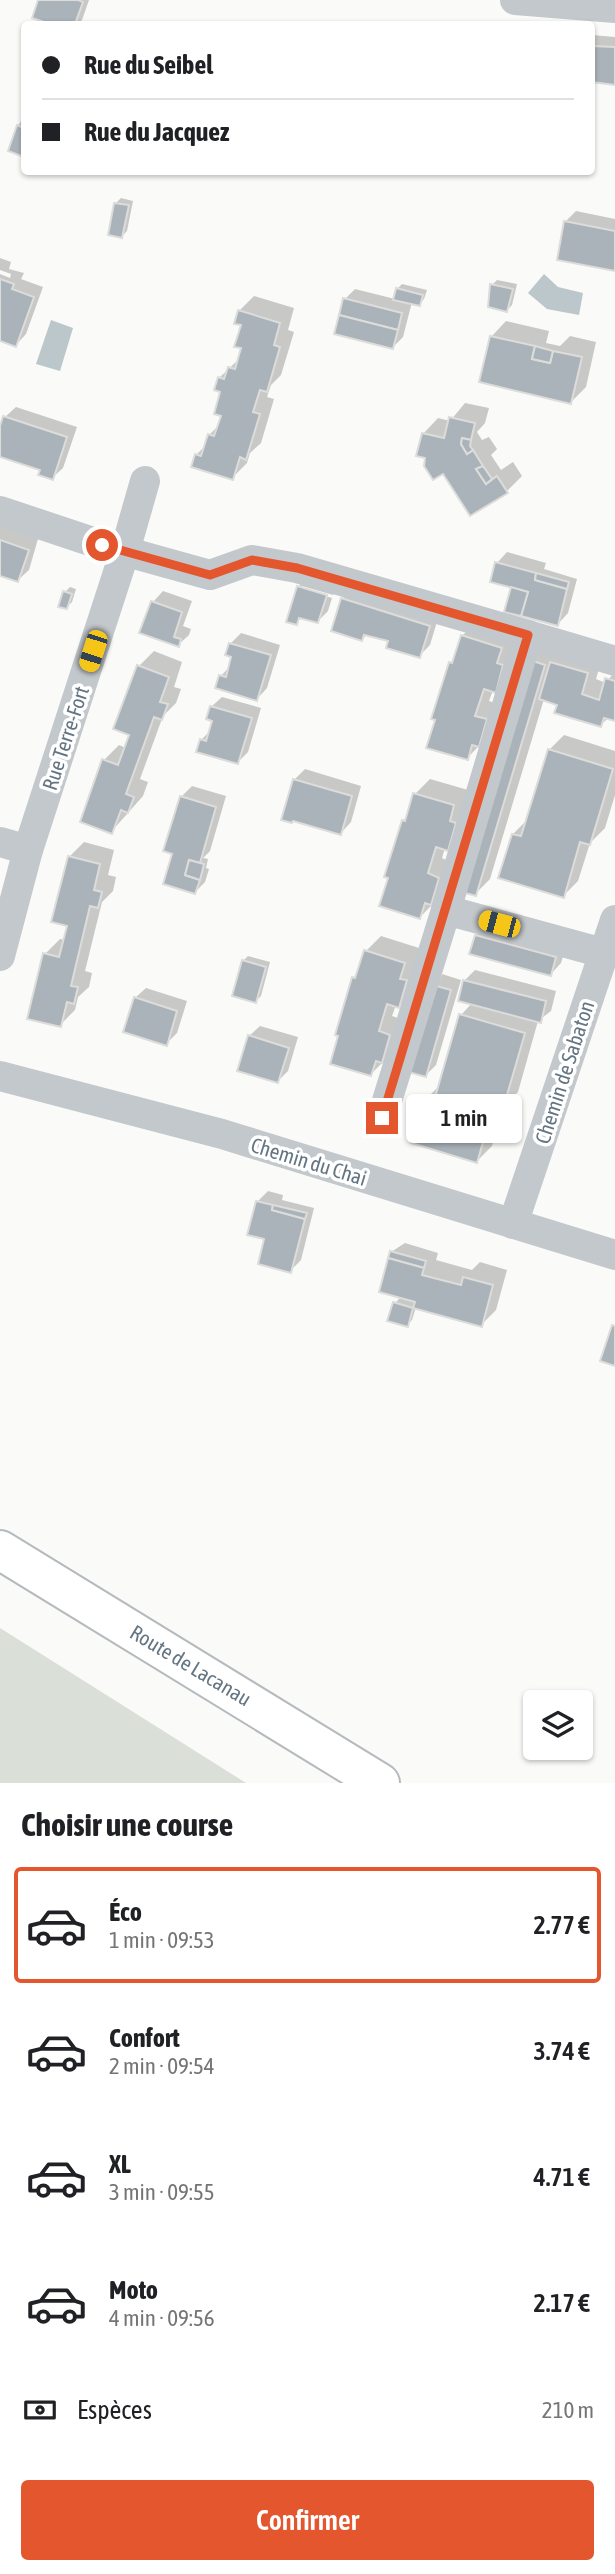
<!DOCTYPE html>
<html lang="fr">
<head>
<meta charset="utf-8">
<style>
	:root { --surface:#fff; --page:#f6f6f6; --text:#202124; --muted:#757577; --line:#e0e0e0; --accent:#e4572e }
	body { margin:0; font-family:"Asap Condensed",sans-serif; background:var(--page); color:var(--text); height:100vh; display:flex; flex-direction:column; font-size:26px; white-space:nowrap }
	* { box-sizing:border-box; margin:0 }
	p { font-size:23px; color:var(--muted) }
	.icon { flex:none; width:38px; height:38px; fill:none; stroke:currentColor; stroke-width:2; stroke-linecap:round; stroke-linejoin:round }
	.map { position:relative; height:1783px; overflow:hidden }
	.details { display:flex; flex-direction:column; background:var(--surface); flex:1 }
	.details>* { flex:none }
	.guide { position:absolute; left:21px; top:21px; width:574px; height:154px; border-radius:7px; box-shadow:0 2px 5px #0004; display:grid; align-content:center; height:154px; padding:0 21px; background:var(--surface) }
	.controls { position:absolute; left:523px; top:1690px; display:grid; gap:14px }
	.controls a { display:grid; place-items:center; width:70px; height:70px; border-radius:7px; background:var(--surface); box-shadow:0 2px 5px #0004; font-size:35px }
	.end { position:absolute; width:32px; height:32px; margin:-16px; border:9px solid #e4572e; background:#fff; box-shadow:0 0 0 4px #fff }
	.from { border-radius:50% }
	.bubble { position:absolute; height:49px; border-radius:7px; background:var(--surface); box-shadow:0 2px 5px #0004; font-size:23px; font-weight:600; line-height:49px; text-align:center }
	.car { position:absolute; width:21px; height:42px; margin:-21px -10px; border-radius:9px; box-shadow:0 0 5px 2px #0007; background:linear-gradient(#f5c518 24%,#345 0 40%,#f5c518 0 76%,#345 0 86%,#f5c518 0) }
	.guide b { display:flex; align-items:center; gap:24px; height:66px; font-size:26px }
	.guide b+b { border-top:2px solid var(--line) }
	.guide i { width:18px; height:18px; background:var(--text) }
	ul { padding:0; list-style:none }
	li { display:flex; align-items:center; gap:21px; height:116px; margin:0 14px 10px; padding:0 7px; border:4px solid transparent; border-radius:7px }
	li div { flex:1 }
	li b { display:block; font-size:26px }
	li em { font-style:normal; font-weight:600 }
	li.selected { border-color:var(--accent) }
	li>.icon { width:63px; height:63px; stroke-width:1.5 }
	h2 { padding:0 21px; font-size:32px; line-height:84px }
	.pay { display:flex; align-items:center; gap:18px; height:77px; padding:0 21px; font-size:26px }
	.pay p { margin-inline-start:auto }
	.action { display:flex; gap:14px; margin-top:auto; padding:14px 21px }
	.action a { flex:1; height:80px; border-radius:7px; background:var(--accent); color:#fff; font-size:28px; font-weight:600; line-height:80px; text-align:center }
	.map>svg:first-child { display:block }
</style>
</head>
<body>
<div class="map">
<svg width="615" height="1783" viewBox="0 0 615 1783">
	<rect width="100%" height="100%" fill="#fafaf8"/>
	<polygon fill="#dadfd7" points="0,1628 246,1783 0,1783"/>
	<g fill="#bbc7cb">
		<polygon points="544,274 558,287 583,293 579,315 547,309 528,293"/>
		<polygon points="51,320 73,328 60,371 36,364"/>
	</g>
	<g fill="#0003">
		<polygon points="40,0 89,0 82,20 78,24 56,24 34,17"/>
		<polygon points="592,35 615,37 615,83 592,81"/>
		<polygon points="24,116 24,155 10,150 18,126"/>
		<polygon points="121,198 133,201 127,231 122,236 116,203"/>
		<polygon points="576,211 615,219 615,270 565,222"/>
		<polygon points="0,258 11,262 9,269 24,273 21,279 43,287 26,334 16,345 0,340 0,274 10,278 11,274 0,270"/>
		<polygon points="497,280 517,284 512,305 507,310 492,285"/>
		<polygon points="402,284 427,290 424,299 419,304 412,302 403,337 393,347 345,299 355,289 395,299 397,289"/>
		<polygon points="254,296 294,308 288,330 294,332 281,375 271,385 267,397 274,399 261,443 250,453 247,463 232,478 196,455 206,445 209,435 220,424 223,414 223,390 219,378 240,358 243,347 243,324 239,311"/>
		<polygon points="506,321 549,331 546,343 560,346 570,336 596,342 586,387 571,402 491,337"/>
		<polygon points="465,403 489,408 485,423 477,432 482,440 489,437 497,449 491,455 501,470 513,462 522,476 507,491 471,514 423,434 438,418 450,421"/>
		<polygon points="16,407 77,427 63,468 52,478 42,469 0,455 0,432 5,417"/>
		<polygon points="0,526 38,539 29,570 18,580 0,574"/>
		<polygon points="507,552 546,563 544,569 577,579 568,613 558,624 513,586 497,563"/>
		<polygon points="309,576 336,584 333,595 302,586 302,589 332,598 328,611 317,622 302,617 296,623 298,587"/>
		<polygon points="70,587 76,589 72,602 67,607 65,592"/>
		<polygon points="353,589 439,615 430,645 419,656 390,640 368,634 362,639 342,599"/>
		<polygon points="163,591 192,601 183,626 191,629 189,635 178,645 142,632 153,602"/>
		<polygon points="477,621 517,650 493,690 489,701 501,705 482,743 467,758 437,719 450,663 455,658 462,636"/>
		<polygon points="241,633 280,645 267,688 257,699 221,676 230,666 233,656 230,644"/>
		<polygon points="544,645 602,658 596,679 606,683 615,671 615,719 608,718 601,725 559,703 544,699 490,879 475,894 529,660"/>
		<polygon points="154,651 182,662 174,687 181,689 176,703 163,716 140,779 148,782 143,796 111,832 104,760 119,745 126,748 131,734 139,666"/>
		<polygon points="222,697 261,708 248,752 238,762 201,740 211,730 214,719 211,707"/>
		<polygon points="564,735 615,751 615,795 605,828 590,843 578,881 563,896 513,834 528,819 549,750"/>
		<polygon points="305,769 361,786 351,822 341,833 293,819 295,779"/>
		<polygon points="430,779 468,790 463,834 448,849 445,848 442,858 453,863 435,902 420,917 403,821 408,815 415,794"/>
		<polygon points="192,786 226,796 210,851 203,858 208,859 206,868 209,869 205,882 195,892 174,853 181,797"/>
		<polygon points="84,842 114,850 108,875 116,877 113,891 102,902 85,971 92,973 89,987 78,997 75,1010 60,1025 45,954 60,939 65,940 69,925 69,857"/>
		<polygon points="487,925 566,947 561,963 551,974 476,935"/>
		<polygon points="381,936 419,948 414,991 399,1006 396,1005 392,1016 404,1020 386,1059 371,1074 354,978 359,973 366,951"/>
		<polygon points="248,956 270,962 261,996 256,1001 243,961"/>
		<polygon points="475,970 556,991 551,1011 538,1021 518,1092 503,1107 492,1146 477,1161 426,1099 441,1084 461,1015 472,1003 460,1000 465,980"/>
		<polygon points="442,974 461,980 436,1065 426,1075 407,1070"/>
		<polygon points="146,988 187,1001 177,1033 166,1044 135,998"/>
		<polygon points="260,1026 298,1037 288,1071 278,1081 249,1036"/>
		<polygon points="268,1191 283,1195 282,1200 314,1208 301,1260 290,1271 266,1238 257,1202"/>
		<polygon points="405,1243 438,1253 436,1260 472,1270 480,1262 507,1270 496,1310 481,1325 416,1307 412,1320 407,1325 395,1303 402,1296 391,1252"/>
	</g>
	<g fill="#aab3b9" stroke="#dcdcda" stroke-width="2">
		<polygon points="38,0 78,0 83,2 75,24 50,24 32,18"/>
		<polygon points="592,46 615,47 615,85 592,82"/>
		<polygon points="17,125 24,128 24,157 8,151"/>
		<polygon points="114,203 129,205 122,238 108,235"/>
		<polygon points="564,221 615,231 615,271 557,260"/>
		<polygon points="0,279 14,284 12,289 34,297 16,347 0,341"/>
		<polygon points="490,284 513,289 507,312 488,307"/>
		<polygon points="396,288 423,295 420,306 393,300"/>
		<polygon points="343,298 402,313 398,330 339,315"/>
		<polygon points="238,310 280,323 274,345 280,347 267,392 260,390 253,412 260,414 246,460 240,457 233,480 191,467 195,454 201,456 208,434 214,436 221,416 214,414 220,392 214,390 218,377 224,379 228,367 235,369 241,348 234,347 241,325 234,324"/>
		<polygon points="339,315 398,330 393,349 334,334"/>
		<polygon points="490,336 535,346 532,359 550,363 553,351 582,357 571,404 479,382"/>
		<polygon points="535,346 553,351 550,363 532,359"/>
		<polygon points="3,416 67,437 53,480 38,475 40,470 0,457 0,426"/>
		<polygon points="449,417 475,423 471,440 462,438 461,444 467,454 473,450 483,466 476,469 486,484 497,476 508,493 470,516 443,474 433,480 424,466 425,458 416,456 422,433 444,438"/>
		<polygon points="462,438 471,440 470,446 473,450 467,454 461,444"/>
		<polygon points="483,466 492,479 486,484 476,469"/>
		<polygon points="0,540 29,550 18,582 0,576"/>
		<polygon points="495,562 536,573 535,580 567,589 558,626 521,616 528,592 490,582"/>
		<polygon points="536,573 569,582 567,589 535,580"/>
		<polygon points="297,586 327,595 318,623 299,618 297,625 286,622"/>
		<polygon points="511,587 528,592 521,616 504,612"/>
		<polygon points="63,591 72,594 67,609 58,607"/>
		<polygon points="341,598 430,626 420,658 386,648 388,641 364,635 362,641 331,631"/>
		<polygon points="151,601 182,612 174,637 181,639 179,647 139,633"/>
		<polygon points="461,635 502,648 497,663 503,665 496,693 484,689 475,716 487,719 479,747 472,745 468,760 426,748 435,720 431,719 449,662 452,663"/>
		<polygon points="229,643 271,655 257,701 215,688 219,675 226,677 231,657 225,655"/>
		<polygon points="527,659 545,665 476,896 458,891"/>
		<polygon points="550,662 588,673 582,694 599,700 605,678 615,681 615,721 604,718 601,727 554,713 557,705 539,699"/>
		<polygon points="137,665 169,677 160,702 168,704 162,720 154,717 126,794 134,797 128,813 121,810 112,834 80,822 102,759 118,765 129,735 113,729"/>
		<polygon points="210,706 252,718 238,764 196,752 200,739 206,741 212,721 206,719"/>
		<polygon points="548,749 613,769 590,845 580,842 564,898 498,878 512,834 521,836"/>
		<polygon points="293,779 352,796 341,835 293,821 292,823 281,820"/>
		<polygon points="413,793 454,805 450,821 456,823 448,851 436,847 428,873 439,878 431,905 425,903 420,919 379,906 388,878 384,877 402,820 405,821"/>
		<polygon points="180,796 216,807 200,863 189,860 185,875 200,880 195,894 163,884 172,854 163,851"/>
		<polygon points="68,856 100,864 94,890 102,892 98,908 90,906 71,986 78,987 74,1004 67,1002 61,1027 27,1019 43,953 59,957 67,926 51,922"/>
		<polygon points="189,860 204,864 200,880 185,875"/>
		<polygon points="475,935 556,957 551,976 469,954"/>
		<polygon points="364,950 405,963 400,979 407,980 399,1008 387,1004 379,1031 390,1035 382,1063 376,1061 371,1076 330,1064 338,1036 335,1035 352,977 355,978"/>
		<polygon points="242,960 266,967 256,1003 232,996"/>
		<polygon points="463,980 546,1001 541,1023 458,1001"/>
		<polygon points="429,984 451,990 426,1077 405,1071"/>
		<polygon points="134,997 177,1011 167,1046 123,1032"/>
		<polygon points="459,1014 525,1033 503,1109 493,1107 477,1163 411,1143 424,1098 434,1101"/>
		<polygon points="248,1035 289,1048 278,1083 237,1071"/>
		<polygon points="256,1201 273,1205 272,1210 305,1219 291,1273 258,1264 264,1239 247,1235"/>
		<polygon points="273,1205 307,1213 305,1219 272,1210"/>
		<polygon points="390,1251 426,1261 424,1268 388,1258"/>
		<polygon points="388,1258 424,1268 422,1275 461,1285 463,1277 493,1285 482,1327 413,1308 415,1302 379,1292"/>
		<polygon points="393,1302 413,1308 408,1327 387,1321"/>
		<polygon points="612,1325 615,1326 615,1366 600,1361"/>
	</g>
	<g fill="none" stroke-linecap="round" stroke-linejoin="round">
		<defs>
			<polyline id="major" points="0,1550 380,1783"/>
		</defs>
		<use href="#major" stroke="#b5babe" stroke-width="42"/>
		<g stroke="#c3c8cc" stroke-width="30">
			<polyline points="515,0 615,8"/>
			<polyline points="0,511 102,545 210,575 252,560 297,568 528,635 446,910"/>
			<polyline points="528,635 615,661"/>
			<polyline points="0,842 28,850"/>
			<polyline points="0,956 28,850 125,551 145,481"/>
			<polyline points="0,1076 222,1134 615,1255"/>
			<polyline points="382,1117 446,910 603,953"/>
			<polyline points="513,1224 615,920"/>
		</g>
		<use href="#major" stroke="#fff" stroke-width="38"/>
	</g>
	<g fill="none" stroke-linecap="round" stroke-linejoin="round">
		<polyline stroke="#e4572e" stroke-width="9" points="102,545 210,575 252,560 297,568 528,635 382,1118"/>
	</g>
	<g text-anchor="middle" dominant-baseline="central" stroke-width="7" stroke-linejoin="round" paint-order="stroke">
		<g font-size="21" fill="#657683" stroke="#fff">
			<text transform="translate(65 738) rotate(-72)">Rue Terre-Fort</text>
			<text transform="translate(564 1072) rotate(-72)">Chemin de Sabaton</text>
			<text transform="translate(309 1161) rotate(17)">Chemin du Chai</text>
			<text transform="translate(191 1665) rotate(31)">Route de Lacanau</text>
		</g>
	</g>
</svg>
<div class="controls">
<a><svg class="icon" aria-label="layers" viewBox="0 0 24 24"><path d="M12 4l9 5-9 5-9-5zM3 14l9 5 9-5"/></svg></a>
</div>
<i class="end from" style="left:102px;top:545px"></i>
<i class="end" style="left:382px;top:1118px"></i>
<div class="bubble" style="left:406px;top:1094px;width:116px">1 min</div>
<i class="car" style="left:93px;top:651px;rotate:198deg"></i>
<i class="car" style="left:499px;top:924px;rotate:285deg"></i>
<div class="guide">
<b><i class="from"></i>Rue du Seibel</b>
<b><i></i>Rue du Jacquez</b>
</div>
</div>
<section class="details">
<h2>Choisir une course</h2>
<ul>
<li class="selected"><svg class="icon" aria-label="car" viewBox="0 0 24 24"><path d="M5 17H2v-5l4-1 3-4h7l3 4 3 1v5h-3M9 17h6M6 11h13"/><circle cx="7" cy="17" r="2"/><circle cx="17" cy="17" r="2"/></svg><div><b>Éco</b><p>1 min · 09:53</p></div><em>2.77 €</em></li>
<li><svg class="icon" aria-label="car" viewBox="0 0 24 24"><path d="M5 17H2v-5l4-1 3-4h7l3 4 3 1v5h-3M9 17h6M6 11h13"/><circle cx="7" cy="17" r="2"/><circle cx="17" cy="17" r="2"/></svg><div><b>Confort</b><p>2 min · 09:54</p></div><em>3.74 €</em></li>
<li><svg class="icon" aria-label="car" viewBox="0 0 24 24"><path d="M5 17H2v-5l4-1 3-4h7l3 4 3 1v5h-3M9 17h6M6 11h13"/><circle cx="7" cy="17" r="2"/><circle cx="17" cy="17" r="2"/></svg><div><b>XL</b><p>3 min · 09:55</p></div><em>4.71 €</em></li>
<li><svg class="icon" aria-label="car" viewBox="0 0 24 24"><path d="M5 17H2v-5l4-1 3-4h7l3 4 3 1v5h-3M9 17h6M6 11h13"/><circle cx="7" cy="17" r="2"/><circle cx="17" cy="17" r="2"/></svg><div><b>Moto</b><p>4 min · 09:56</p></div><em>2.17 €</em></li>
</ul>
<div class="pay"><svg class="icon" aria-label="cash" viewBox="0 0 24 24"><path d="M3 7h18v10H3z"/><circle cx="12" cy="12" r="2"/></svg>Espèces<p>210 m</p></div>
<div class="action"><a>Confirmer</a></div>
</section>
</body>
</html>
